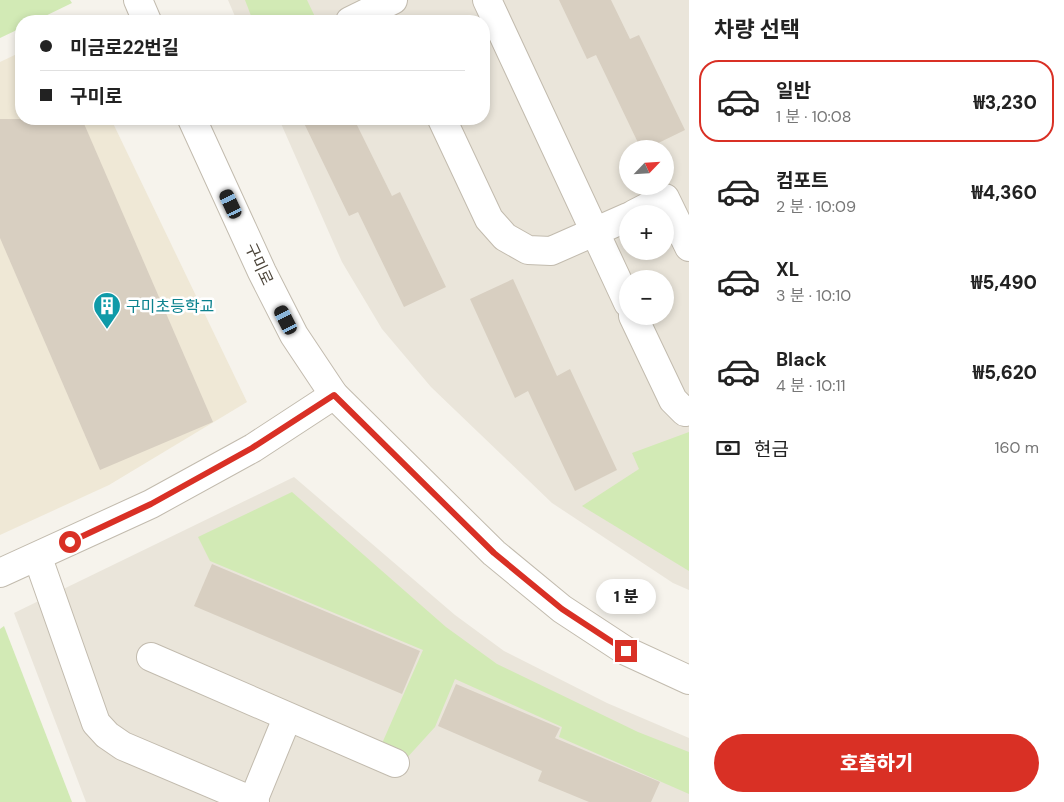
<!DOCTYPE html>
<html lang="ko">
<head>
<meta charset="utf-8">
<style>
	:root { --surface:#fff; --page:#f2f2f2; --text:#222; --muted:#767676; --line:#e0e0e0; --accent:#d93025 }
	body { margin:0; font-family:"DM Sans","Noto Sans KR",sans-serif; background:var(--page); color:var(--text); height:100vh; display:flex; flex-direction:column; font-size:19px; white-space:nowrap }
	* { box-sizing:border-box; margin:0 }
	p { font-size:16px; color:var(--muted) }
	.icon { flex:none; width:28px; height:28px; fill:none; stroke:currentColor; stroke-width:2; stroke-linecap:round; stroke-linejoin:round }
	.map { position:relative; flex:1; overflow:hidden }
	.drawer { display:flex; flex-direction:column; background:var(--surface); width:375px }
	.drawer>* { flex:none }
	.guide { position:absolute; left:15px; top:15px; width:475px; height:110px; border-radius:20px; box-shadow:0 2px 8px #0003; display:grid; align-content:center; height:110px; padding:0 25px; background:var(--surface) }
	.needle { width:32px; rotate:65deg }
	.buttons { position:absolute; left:619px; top:140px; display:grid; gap:10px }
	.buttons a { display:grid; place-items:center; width:55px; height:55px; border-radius:50%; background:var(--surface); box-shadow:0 2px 8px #0003; font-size:25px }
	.end { position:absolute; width:22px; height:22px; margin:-11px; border:6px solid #d93025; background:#fff; box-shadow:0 0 0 2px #fff }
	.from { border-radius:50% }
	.bubble { position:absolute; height:35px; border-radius:18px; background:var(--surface); box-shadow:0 2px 8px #0003; font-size:16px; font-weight:800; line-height:35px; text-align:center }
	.car { position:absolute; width:15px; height:30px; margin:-15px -8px; border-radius:6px; box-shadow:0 0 4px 1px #0007; background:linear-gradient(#222 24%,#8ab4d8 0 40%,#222 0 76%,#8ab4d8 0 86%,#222 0) }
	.guide b { display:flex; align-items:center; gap:18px; height:48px; font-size:19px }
	.guide b+b { border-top:1px solid var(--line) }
	.guide i { width:12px; height:12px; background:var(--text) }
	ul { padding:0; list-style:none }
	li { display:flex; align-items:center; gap:15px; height:82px; margin:0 10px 8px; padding:0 15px; border:2px solid transparent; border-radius:20px }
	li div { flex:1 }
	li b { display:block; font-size:19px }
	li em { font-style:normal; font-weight:800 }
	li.active { border-color:var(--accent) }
	li>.icon { width:45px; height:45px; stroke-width:1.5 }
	h2 { padding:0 25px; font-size:22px; line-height:60px }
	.pay { display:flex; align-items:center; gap:12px; height:55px; padding:0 25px; font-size:19px }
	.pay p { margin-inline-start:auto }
	.button { display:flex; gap:10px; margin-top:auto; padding:10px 25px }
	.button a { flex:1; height:58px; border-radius:30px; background:var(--accent); color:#fff; font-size:20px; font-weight:800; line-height:58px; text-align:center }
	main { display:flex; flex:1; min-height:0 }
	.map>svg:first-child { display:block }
</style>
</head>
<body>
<main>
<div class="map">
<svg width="689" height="802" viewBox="0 0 689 802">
	<rect width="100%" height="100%" fill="#f6f3ec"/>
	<g fill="#eae5da" fill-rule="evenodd">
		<path d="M 228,0 L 689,0 L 689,590 L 673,583 L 552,503 L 431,387 L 382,329 L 342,262 L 279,119 L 484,119 L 484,21 L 237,21 ZM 628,149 L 665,149 L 665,186 L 628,186 ZM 628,214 L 665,214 L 665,251 L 628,251 ZM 628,279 L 665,279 L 665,316 L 628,316 Z"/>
		<polygon points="294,477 455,615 504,651 607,703 689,738 689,802 86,802 14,613"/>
	</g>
	<polygon fill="#efe8d6" points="21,52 21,119 111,119 247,402 109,485 0,535 0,62"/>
	<g fill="#d2eab5">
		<polygon points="0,0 70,0 72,3 35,21 21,21 21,28 0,38"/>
		<polygon points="245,0 307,0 317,21 253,21"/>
		<polygon points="689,432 689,571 582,506 639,469 632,453"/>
		<polygon points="292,492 446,627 497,664 638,732 689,752 689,794 559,737 562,727 455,679 435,727 405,760 380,748 423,650 210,561 198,537"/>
		<polygon points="4,626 72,802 0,802 0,629"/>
	</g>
	<g fill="#d8cfc1">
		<polygon points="559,0 611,0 630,39 639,35 685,130 646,149 641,149 596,55 587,59"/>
		<polygon points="0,119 82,119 213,422 100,470 0,238"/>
		<polygon points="302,119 354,119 392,196 400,192 446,287 404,307 358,212 349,216"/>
		<polygon points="513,279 557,376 570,369 617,470 575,491 528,391 515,398 470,299"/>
		<polygon points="212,564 420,651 402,694 194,606"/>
		<polygon points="456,684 560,728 555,738 660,782 651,802 589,802 538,781 542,771 438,726"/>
	</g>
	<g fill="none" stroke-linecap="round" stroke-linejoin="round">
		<defs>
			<g id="minor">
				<polyline points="138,0 147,21"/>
				<polyline points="487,0 628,303"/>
				<polyline points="350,21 393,0"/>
				<polyline points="192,119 262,272 294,335 334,395 494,553 562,609 626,651 689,680"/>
				<polyline points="442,119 489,219 505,237 528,250 551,251 628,217"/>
				<polyline points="634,214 665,198 689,247"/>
				<polyline points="633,316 673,400 685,412 689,410"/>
				<polyline points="38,558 96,723 107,735 123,746 255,802"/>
				<polyline points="0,573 151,504 253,448 334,395"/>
				<polyline points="151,657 395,763"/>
				<polyline points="253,801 287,718"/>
			</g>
		</defs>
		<use href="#minor" stroke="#c2bbae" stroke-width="30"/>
		<use href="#minor" stroke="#fff" stroke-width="28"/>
	</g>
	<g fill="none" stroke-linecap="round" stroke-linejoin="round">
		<polyline stroke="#d93025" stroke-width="6" points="70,542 151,504 252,448 334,395 494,553 562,609 626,651"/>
	</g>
	<defs>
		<symbol id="building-pin" viewBox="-11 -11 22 30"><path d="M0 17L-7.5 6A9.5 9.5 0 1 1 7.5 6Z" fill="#0f9aa8" stroke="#fff"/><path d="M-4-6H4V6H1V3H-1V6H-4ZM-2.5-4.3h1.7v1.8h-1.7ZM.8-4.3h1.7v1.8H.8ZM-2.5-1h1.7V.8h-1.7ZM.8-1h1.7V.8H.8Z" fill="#fff"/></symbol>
	</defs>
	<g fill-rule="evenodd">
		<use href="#building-pin" x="91" y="290" width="32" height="43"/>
	</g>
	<g text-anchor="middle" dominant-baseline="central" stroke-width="5" stroke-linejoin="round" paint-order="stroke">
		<g font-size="16" fill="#4b4439" stroke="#fff">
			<text transform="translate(259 264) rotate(65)">구미로</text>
		</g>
		<g font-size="16" fill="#0d838f" stroke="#fff" text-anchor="start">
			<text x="126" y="306">구미초등학교</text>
		</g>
	</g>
</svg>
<div class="buttons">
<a><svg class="needle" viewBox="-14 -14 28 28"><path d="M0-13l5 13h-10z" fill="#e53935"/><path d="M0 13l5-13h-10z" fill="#767676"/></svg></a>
<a>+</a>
<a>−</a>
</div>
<i class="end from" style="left:70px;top:542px"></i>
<i class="end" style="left:626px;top:651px"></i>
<div class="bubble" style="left:596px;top:579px;width:60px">1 분</div>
<i class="car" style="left:231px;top:204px;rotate:335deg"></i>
<i class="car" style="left:286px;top:320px;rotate:333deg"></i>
<div class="guide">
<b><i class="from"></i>미금로22번길</b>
<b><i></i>구미로</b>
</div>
</div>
<section class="drawer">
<h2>차량 선택</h2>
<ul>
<li class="active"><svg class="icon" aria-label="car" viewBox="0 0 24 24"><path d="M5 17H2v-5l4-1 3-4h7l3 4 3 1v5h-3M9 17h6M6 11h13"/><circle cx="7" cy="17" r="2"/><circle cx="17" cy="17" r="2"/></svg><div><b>일반</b><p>1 분 · 10:08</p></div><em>₩3,230</em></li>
<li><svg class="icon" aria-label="car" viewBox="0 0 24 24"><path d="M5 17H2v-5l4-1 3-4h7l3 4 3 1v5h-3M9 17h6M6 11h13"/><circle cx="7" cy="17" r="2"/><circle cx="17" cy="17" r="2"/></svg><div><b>컴포트</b><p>2 분 · 10:09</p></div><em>₩4,360</em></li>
<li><svg class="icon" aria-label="car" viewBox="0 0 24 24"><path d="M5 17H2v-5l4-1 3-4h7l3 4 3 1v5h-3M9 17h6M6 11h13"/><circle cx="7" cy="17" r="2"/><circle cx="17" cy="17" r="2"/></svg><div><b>XL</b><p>3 분 · 10:10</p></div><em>₩5,490</em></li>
<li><svg class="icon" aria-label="car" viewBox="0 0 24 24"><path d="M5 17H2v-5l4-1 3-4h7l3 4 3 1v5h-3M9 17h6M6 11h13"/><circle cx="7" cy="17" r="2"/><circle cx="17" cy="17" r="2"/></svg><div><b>Black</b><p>4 분 · 10:11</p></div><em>₩5,620</em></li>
</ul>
<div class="pay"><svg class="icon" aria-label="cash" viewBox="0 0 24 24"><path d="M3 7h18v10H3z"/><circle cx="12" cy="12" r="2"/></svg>현금<p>160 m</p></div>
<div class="button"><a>호출하기</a></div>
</section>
</main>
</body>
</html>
